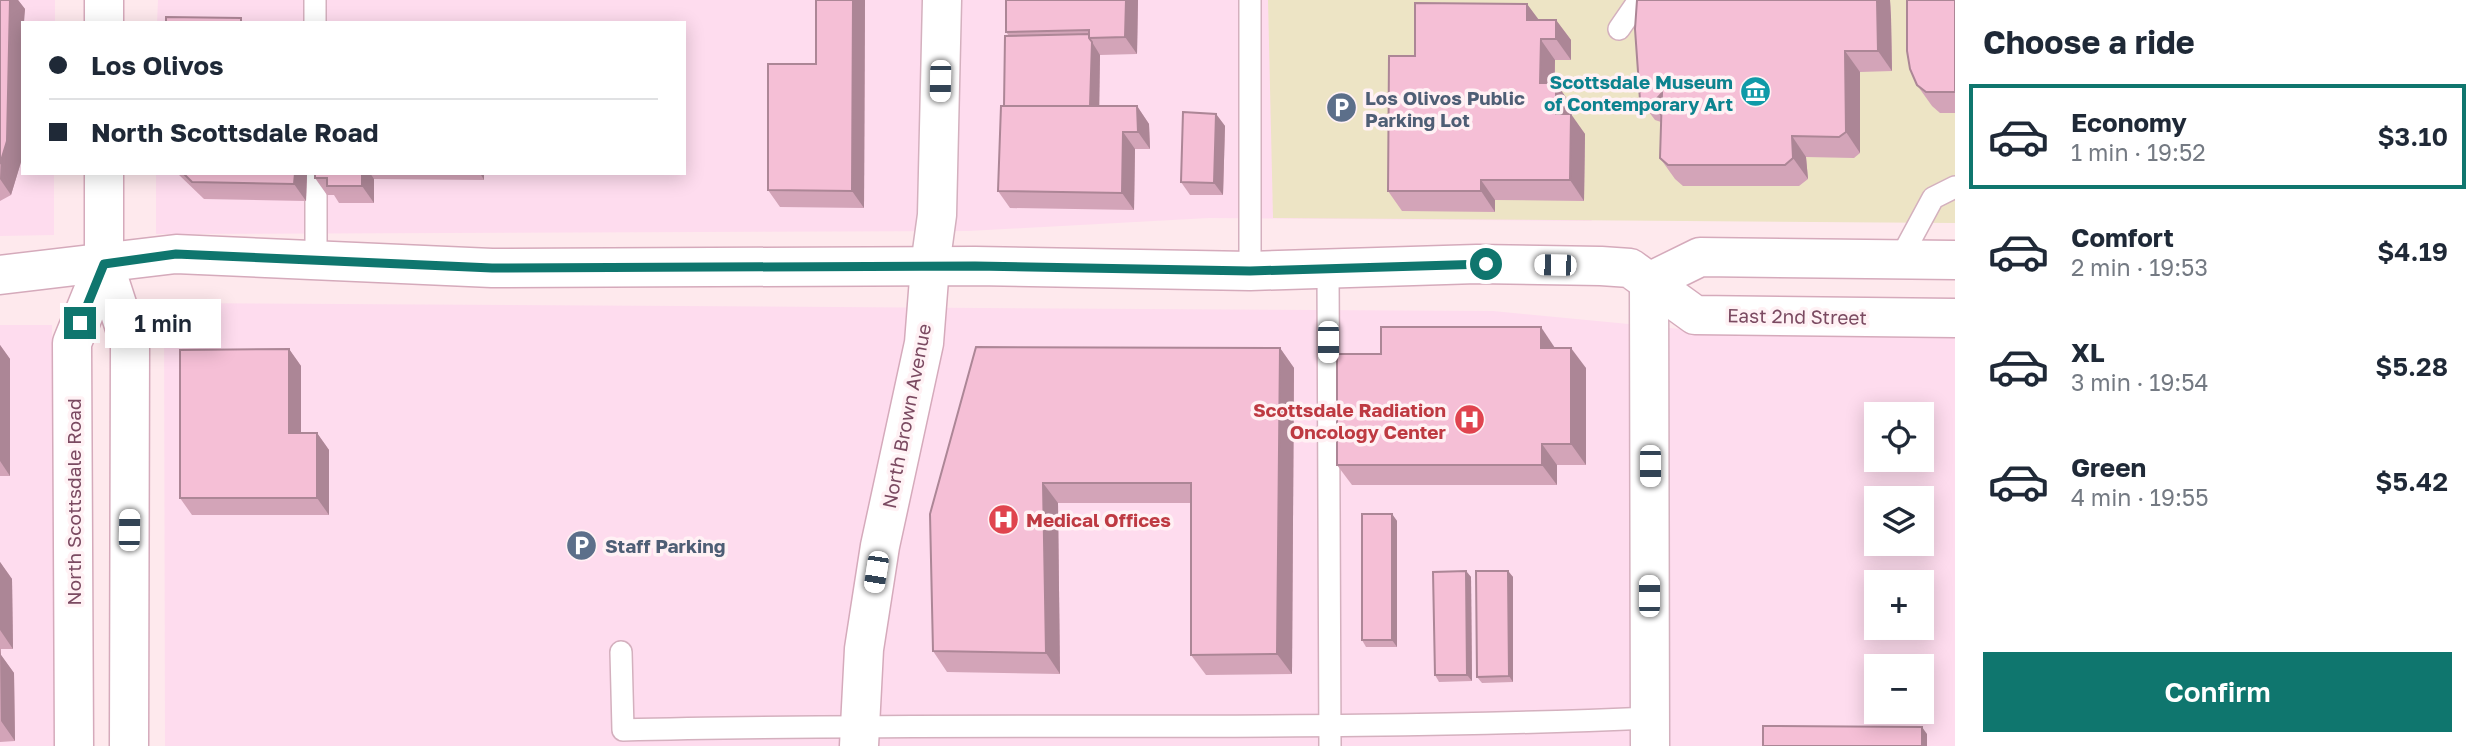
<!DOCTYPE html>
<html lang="en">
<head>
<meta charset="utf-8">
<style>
	:root { --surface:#fff; --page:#f6f6f7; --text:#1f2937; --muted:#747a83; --line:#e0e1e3; --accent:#0f766e }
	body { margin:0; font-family:"Golos Text",sans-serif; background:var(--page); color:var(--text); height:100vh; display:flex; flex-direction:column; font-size:26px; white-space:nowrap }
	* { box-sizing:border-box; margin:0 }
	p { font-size:23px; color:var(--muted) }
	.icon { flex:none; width:38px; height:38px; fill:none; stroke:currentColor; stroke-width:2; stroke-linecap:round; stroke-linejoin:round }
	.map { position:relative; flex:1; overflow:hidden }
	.side { display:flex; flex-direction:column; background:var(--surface); width:525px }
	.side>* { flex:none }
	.top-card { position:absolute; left:21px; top:21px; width:665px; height:154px; border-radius:0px; box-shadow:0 4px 18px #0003; display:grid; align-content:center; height:154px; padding:0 28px; background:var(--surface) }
	.tools { position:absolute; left:1864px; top:402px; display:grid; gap:14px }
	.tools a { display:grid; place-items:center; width:70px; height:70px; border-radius:0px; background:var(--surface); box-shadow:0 4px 18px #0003; font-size:35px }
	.end { position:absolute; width:32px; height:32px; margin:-16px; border:9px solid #0f766e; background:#fff; box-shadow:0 0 0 4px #fff }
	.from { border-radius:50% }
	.bubble { position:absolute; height:49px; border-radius:0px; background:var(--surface); box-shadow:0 4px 18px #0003; font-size:23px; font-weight:600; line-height:49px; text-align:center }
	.car { position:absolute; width:21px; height:42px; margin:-21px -10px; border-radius:9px; box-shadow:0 0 5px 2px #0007; background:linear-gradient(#fff 24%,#345 0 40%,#fff 0 76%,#345 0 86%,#fff 0) }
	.top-card b { display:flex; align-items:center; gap:24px; height:66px; font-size:26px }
	.top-card b+b { border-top:2px solid var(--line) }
	.top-card i { width:18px; height:18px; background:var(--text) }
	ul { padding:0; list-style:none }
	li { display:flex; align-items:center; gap:21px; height:105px; margin:0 14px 10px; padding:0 14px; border:4px solid transparent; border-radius:0px }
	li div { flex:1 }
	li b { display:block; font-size:26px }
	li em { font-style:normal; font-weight:600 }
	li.current { border-color:var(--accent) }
	li>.icon { width:63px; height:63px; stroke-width:1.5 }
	h2 { padding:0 28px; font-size:32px; line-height:84px }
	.action { display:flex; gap:14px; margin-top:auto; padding:14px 28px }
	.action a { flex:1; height:80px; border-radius:0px; background:var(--accent); color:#fff; font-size:28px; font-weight:600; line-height:80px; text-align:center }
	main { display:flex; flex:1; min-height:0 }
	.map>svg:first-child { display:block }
</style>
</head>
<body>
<main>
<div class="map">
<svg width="1955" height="746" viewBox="0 0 1955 746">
	<rect width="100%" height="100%" fill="#fee9ed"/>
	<g fill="#fedcee" fill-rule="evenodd">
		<polygon points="0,0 55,0 55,23 23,23 23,173 54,173 54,235 0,236"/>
		<polygon points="158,0 1268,0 1268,5 1611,209 1591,221 1209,218 969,231 156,234 156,173 684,173 684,23 157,23"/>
		<path d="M 164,303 L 1493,311 L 1691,330 L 1955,334 L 1955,746 L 165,746 ZM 1876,415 L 1922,415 L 1922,460 L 1876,460 ZM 1876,499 L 1922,499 L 1922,544 L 1876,544 ZM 1876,583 L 1922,583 L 1922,628 L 1876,628 ZM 1876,667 L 1922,667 L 1922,712 L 1876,712 Z"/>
		<polygon points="0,325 52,325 56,746 0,746"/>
	</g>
	<polygon fill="#ede4c5" points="1268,0 1955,0 1955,223 1273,218"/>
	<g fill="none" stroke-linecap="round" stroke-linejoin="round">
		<defs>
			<g id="lane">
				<polyline points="315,0 315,23"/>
				<polyline points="1250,0 1250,271"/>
				<polyline points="1619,29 1639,0"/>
				<polyline points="316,173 316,259"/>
				<polyline points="1899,261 1933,198 1955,187"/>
				<polyline points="1328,269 1330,746"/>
				<path d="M 621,652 L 623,730 C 965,721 1308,733 1650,718"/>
			</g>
			<g id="street">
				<polyline points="930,266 937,215 942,0"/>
				<polyline points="1649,282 1650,746"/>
			</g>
			<g id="secondary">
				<polyline points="104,0 104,23"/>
				<polyline points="104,173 104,264 130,344 129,746"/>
				<polyline points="0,275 176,254 492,268 975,266 1250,271 1477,264 1601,266 1630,268 1695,315 1955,318"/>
				<polyline points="1649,282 1700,257 1955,260"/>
				<polyline points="74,746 72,343 104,264"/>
				<polyline points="859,746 864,649 880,546 924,343 930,266"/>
			</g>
		</defs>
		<use href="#lane" stroke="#d4b0be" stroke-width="24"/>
		<use href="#street" stroke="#d4b0be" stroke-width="41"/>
		<use href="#secondary" stroke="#d5aabb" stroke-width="41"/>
		<use href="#lane" stroke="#fff" stroke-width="21"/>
		<use href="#street" stroke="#fff" stroke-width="38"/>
		<use href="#secondary" stroke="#fff" stroke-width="38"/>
	</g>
	<g fill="#d3a4b8">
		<polygon points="0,0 18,0 25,9 23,23 21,162 11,195 0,201"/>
		<polygon points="816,0 865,0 864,208 780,207 768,190 816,64"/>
		<polygon points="1138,0 1137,54 1100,55 1099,106 1137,106 1149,124 1150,149 1135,149 1134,210 1010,208 998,191 1009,36 1006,32"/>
		<polygon points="1637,0 1890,0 1891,17 1892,71 1860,72 1860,153 1854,158 1806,157 1808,179 1799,186 1683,186 1675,179 1660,158 1661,122 1655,120 1640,100"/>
		<polygon points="1955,0 1955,113 1940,113 1932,106 1917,85"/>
		<polygon points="1527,4 1538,20 1556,20 1571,40 1571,60 1555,60 1555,83 1570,103 1570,114 1585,134 1584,201 1495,200 1495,212 1402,211 1388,191 1415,56"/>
		<polygon points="1216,114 1225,126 1223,195 1190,195 1181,182"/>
		<polygon points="177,173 305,173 307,175 306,201 204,199"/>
		<polygon points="315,173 484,173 484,180 374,179 374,203 339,203 334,195 327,195 315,178"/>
		<polygon points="0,345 10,359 10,476 0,476"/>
		<polygon points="1280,348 1294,368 1292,674 1206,675 1191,655 1191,503 1058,503 1060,674 947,672 933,651 930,514"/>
		<polygon points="1555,348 1586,368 1586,465 1557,465 1557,485 1352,485 1337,465 1381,354"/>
		<polygon points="289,349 301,366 301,433 317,433 329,450 329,515 192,515 180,498"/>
		<polygon points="1392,514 1397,521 1397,647 1366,647 1362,640"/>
		<polygon points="0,562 12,579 13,649 1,649 1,655 14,673 15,741 0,742"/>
		<polygon points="1466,571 1471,577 1472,681 1439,682 1435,675"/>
		<polygon points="1508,571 1513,577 1513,682 1482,683 1477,677"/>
	</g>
	<g fill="#ac8696">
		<polygon points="10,0 18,0 25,9 24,23 23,23 21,162 11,195 0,179"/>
		<polygon points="853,0 865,0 864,208 852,191"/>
		<polygon points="1126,0 1138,0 1137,54 1125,37"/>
		<polygon points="1877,0 1890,0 1891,17 1892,71 1878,51"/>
		<polygon points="1527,4 1542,24 1541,40 1555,60 1554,103 1540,83 1527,20"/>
		<polygon points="1556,20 1571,40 1571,60 1556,39"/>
		<polygon points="1092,42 1100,55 1099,124 1090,112"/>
		<polygon points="1845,51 1860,72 1860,153 1846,132"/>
		<polygon points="1556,83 1570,103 1570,134 1556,114"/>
		<polygon points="1662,93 1667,124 1652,104"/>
		<polygon points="1137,106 1149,124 1150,149 1138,132"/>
		<polygon points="1216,114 1225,126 1223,195 1214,183"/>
		<polygon points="1571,114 1585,134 1584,201 1570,180"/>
		<polygon points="1123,132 1135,149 1134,210 1122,193"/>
		<polygon points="1792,136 1806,157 1808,179 1793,158"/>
		<polygon points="295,173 305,173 307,175 306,201 294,184"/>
		<polygon points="362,173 370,173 374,179 374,203 362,186"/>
		<polygon points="480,173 484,173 484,180"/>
		<polygon points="1481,180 1495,200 1495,212 1481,191"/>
		<polygon points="1541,327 1555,348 1541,348"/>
		<polygon points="0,345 10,359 10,476 0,461"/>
		<polygon points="1280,348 1294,368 1292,674 1277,654"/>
		<polygon points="1571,348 1586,368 1586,465 1571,444"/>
		<polygon points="289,349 301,366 301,450 289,433"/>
		<polygon points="317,433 329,450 329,515 317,498"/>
		<polygon points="1542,444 1557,465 1557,485 1542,465"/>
		<polygon points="1043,483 1058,503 1060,674 1046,653"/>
		<polygon points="1392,514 1397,521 1397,647 1392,640"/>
		<polygon points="0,562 12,579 13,649 0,630"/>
		<polygon points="1466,571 1471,577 1472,681 1467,675"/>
		<polygon points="1508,571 1513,577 1513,682 1509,676"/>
		<polygon points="0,648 1,655 14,673 15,741 1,721"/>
		<polygon points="1922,727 1927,734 1927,746 1922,746"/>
	</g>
	<g fill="#f5bfd6" stroke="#ac8696" stroke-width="2">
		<polygon points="0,0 10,0 7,141 0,164"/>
		<polygon points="816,0 853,0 852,191 768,190 768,64 816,64"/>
		<polygon points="1006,0 1126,0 1125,37 1089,38 1089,30 1006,32"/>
		<polygon points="1637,0 1877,0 1878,51 1845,51 1846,132 1839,137 1792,136 1793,158 1785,165 1668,165 1660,158 1662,93 1652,104 1640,100 1635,29"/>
		<polygon points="1907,0 1955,0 1955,92 1926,92 1917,85 1910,69 1907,51"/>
		<polygon points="1415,3 1527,4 1527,20 1556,20 1556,39 1541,39 1540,83 1556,83 1556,114 1571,114 1570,180 1481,180 1481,191 1388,191 1389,56 1415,56"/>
		<polygon points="166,17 241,18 241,23 166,23"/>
		<polygon points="1089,34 1089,38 1092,42 1090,106 1004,106 1005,36"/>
		<polygon points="1001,106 1137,106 1138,132 1123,132 1122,193 998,191"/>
		<polygon points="1183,112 1216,114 1214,183 1181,182"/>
		<polygon points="183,173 295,173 294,184 192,182"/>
		<polygon points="315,173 362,173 362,186 327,186 327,178 315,178"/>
		<polygon points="1381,327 1541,327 1541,348 1571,348 1571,444 1542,444 1542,465 1337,465 1337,354 1381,354"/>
		<polygon points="976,347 1280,348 1277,654 1191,655 1191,483 1043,483 1046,653 933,651 930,514"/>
		<polygon points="289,349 289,433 317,433 317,498 180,498 180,350"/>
		<rect x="1362" y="514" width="30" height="126"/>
		<polygon points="1466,571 1467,675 1435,675 1433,572"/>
		<polygon points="1476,571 1508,571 1509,676 1477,677"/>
		<polygon points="1763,726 1922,727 1922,746 1763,746"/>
	</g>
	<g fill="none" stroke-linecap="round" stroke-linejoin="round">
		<polyline stroke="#0f766e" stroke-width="9" points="80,323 104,264 176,254 492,268 975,266 1250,271 1486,264"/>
	</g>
	<defs>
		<symbol id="museum-disc" viewBox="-11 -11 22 22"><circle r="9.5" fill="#0f9aa8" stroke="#fff1f4"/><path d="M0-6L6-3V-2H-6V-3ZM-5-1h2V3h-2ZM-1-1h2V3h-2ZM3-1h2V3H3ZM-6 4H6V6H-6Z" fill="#fff"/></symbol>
		<symbol id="parking-disc" viewBox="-11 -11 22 22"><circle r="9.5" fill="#5c6f8a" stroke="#fff1f4"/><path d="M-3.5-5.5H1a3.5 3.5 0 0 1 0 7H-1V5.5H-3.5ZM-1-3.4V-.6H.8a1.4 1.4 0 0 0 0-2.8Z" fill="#fff"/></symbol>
		<symbol id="hospital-disc" viewBox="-11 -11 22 22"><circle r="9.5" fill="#e0444e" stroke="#fff1f4"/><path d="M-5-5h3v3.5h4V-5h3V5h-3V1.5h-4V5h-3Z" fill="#fff"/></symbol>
	</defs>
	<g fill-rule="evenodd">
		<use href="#museum-disc" x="1738" y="74" width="35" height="35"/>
		<use href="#parking-disc" x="1324" y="90" width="35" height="35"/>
		<use href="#hospital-disc" x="1452" y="402" width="35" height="35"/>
		<use href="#hospital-disc" x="986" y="502" width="35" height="35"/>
		<use href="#parking-disc" x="564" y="528" width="35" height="35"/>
	</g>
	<g text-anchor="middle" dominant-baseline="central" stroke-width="7" stroke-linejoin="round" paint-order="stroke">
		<g font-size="19" font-weight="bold" fill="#0d838f" stroke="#fff1f4" text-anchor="end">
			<text x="1733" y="81">Scottsdale Museum<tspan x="1733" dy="22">of Contemporary Art</tspan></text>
		</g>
		<g font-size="19" font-weight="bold" fill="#4e5e75" stroke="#fff1f4" text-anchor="start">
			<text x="1365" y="97">Los Olivos Public<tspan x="1365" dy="22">Parking Lot</tspan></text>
			<text x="605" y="545">Staff Parking</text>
		</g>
		<g font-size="19" fill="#7b4a61" stroke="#fff1f4">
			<text transform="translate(1797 316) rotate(1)">East 2nd Street</text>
			<text transform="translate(906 416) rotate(-79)">North Brown Avenue</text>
			<text transform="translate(73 502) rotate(-90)">North Scottsdale Road</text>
		</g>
		<g font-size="19" font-weight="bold" fill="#be3a42" stroke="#fff1f4" text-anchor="end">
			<text x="1446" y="409">Scottsdale Radiation<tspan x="1446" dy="22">Oncology Center</tspan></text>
			<text x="1026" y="519" text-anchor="start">Medical Offices</text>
		</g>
	</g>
</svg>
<div class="tools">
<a><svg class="icon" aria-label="locate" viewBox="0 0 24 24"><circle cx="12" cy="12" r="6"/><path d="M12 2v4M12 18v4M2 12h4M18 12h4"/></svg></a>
<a><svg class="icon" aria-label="layers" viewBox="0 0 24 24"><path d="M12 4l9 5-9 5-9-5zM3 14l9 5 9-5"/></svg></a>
<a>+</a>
<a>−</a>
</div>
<i class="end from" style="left:1486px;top:264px"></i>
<i class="end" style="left:80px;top:323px"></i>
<div class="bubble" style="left:105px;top:299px;width:116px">1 min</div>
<i class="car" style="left:940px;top:81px;rotate:181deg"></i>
<i class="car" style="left:1555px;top:265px;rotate:271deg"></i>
<i class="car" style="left:1328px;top:342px;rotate:180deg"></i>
<i class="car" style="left:1650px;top:466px;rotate:180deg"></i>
<i class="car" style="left:129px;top:530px;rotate:1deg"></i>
<i class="car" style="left:876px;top:572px;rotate:189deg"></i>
<i class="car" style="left:1649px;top:596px;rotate:0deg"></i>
<div class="top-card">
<b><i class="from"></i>Los Olivos</b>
<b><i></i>North Scottsdale Road</b>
</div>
</div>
<section class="side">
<h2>Choose a ride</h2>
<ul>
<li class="current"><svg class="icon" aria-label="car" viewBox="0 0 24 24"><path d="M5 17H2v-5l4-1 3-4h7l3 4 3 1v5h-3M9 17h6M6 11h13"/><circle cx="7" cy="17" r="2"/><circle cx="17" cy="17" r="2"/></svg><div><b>Economy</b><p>1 min · 19:52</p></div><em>$3.10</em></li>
<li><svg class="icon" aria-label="car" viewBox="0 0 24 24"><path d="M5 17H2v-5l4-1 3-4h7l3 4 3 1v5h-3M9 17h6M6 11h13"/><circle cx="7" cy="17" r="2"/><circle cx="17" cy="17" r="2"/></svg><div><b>Comfort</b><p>2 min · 19:53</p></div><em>$4.19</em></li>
<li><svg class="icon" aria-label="car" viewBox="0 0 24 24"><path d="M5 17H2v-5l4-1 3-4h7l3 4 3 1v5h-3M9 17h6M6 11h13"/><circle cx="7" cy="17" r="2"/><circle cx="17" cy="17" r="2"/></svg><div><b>XL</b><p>3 min · 19:54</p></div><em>$5.28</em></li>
<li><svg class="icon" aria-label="car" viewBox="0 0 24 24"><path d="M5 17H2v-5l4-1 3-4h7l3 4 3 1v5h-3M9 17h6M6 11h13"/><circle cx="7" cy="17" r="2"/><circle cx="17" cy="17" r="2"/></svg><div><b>Green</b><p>4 min · 19:55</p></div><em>$5.42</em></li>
</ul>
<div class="action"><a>Confirm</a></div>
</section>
</main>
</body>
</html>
